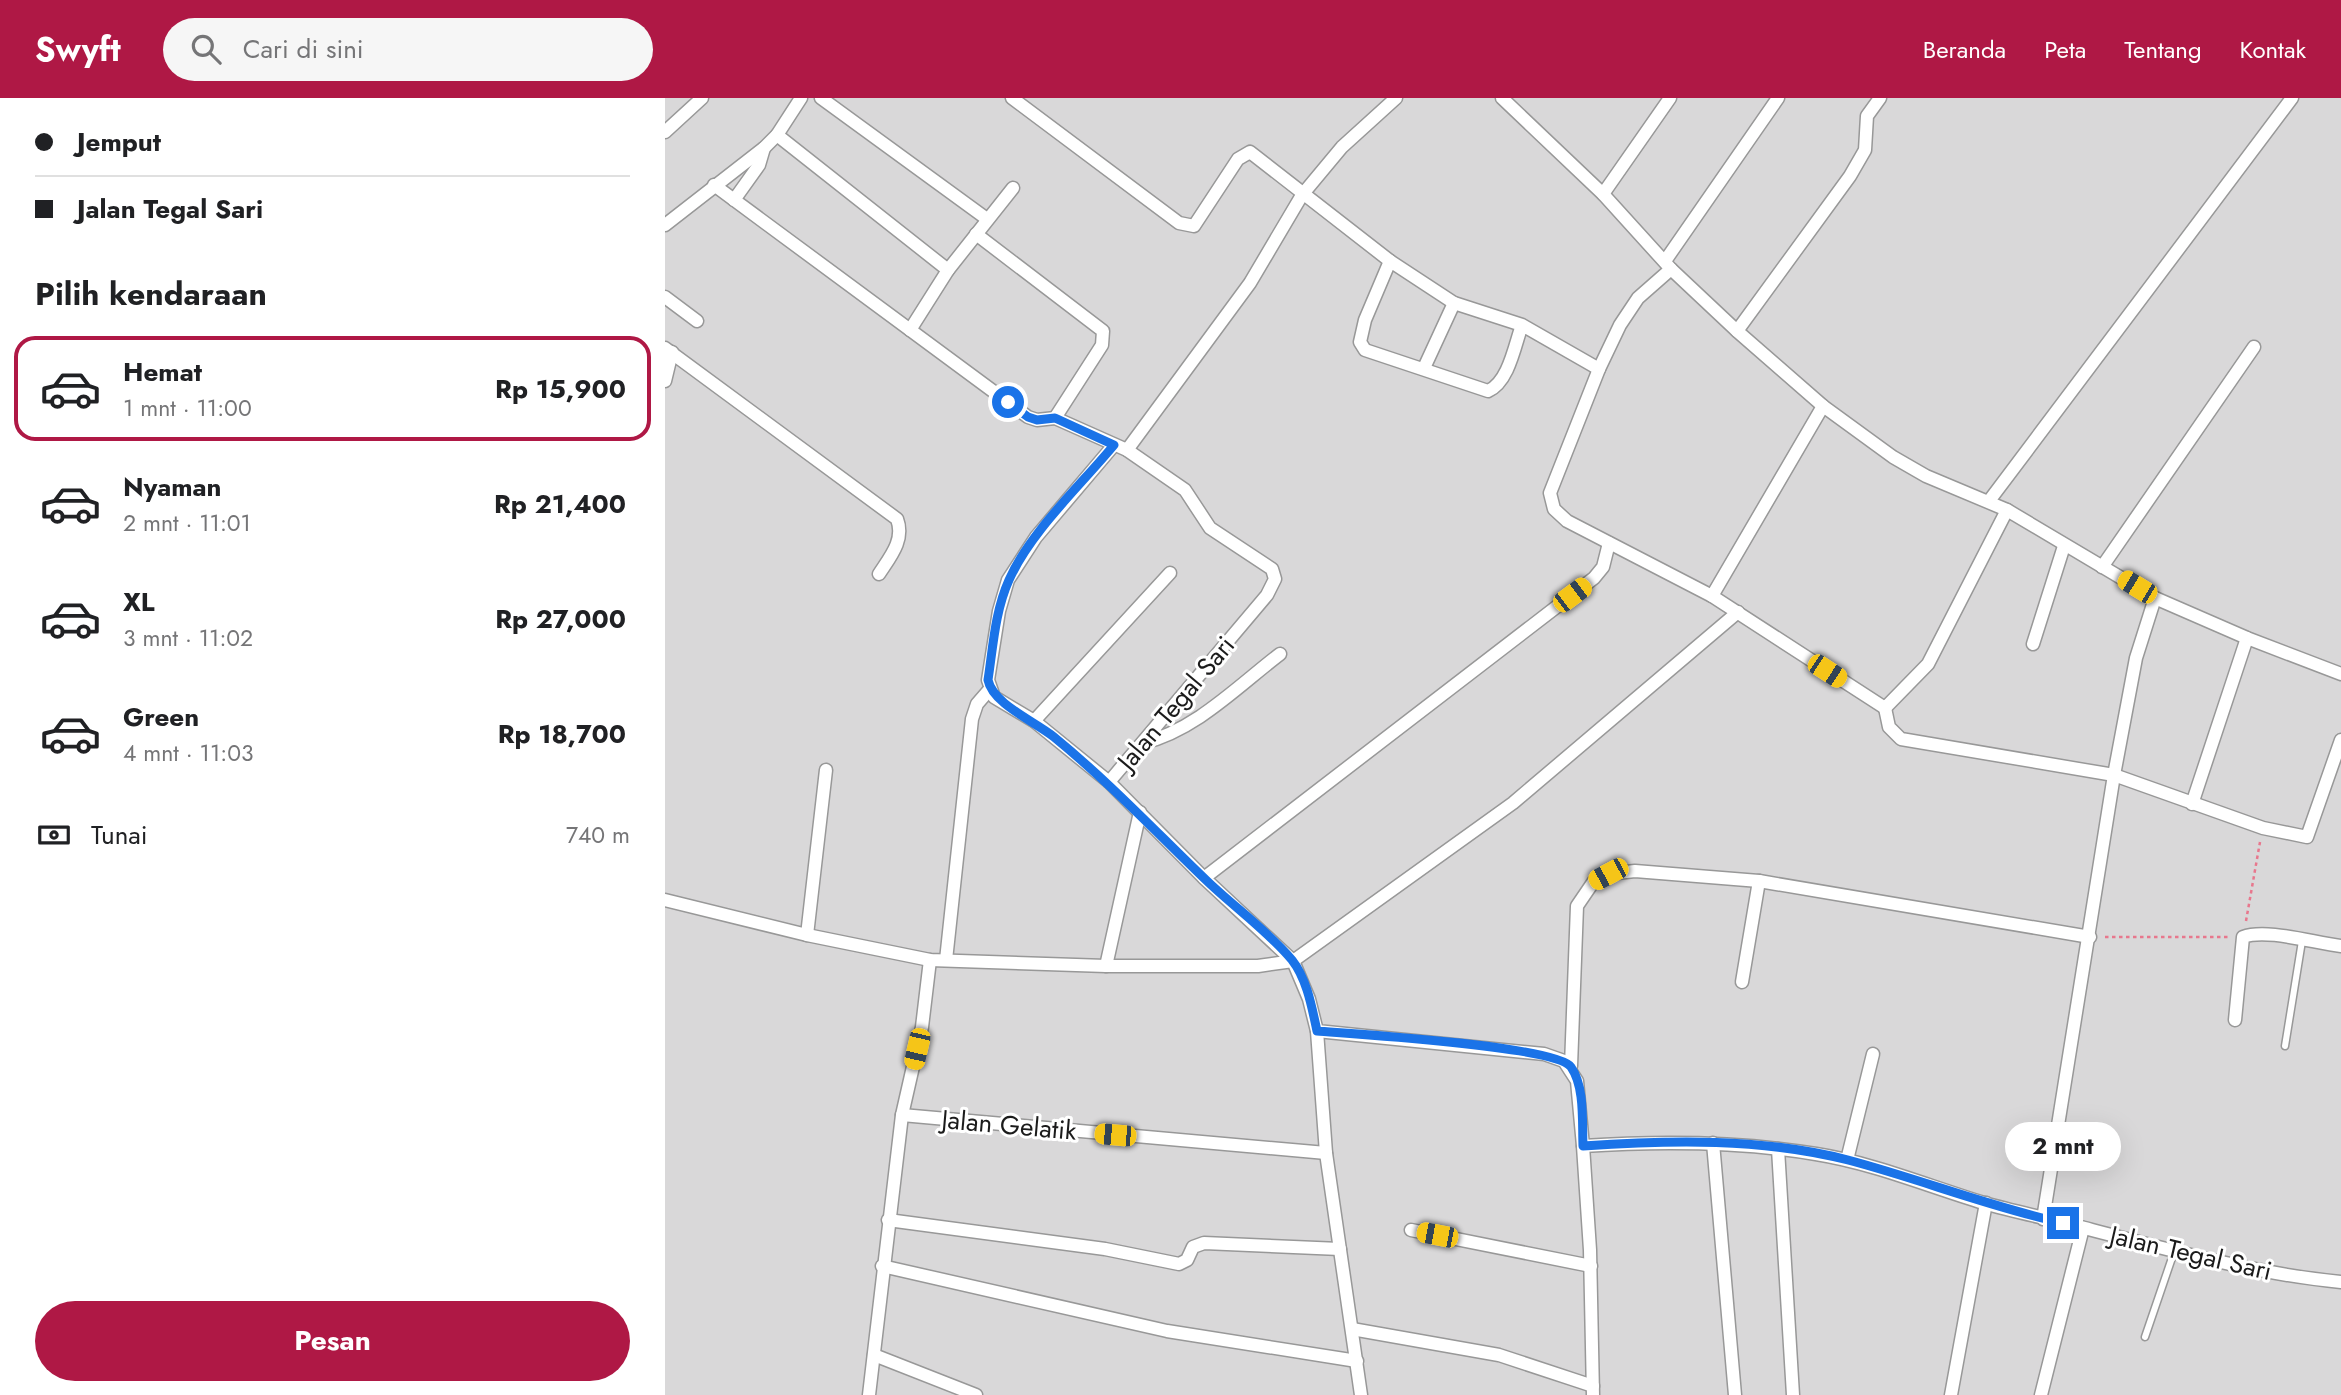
<!DOCTYPE html>
<html lang="id">
<head>
<meta charset="utf-8">
<style>
	:root { --surface:#fff; --page:#f6f6f6; --text:#202124; --muted:#757577; --line:#e0e0e0; --accent:#af1845 }
	body { margin:0; font-family:Jost,sans-serif; background:var(--page); color:var(--text); height:100vh; display:flex; flex-direction:column; font-size:26px; white-space:nowrap }
	* { box-sizing:border-box; margin:0 }
	p { font-size:23px; color:var(--muted) }
	.icon { flex:none; width:38px; height:38px; fill:none; stroke:currentColor; stroke-width:2; stroke-linecap:round; stroke-linejoin:round }
	.map { position:relative; flex:1; overflow:hidden }
	.drawer { display:flex; flex-direction:column; background:var(--surface); width:665px }
	.drawer>* { flex:none }
	.banner { display:grid; align-content:center; height:154px; padding:0 35px; background:var(--surface) }
	.end { position:absolute; width:32px; height:32px; margin:-16px; border:9px solid #1a73e8; background:#fff; box-shadow:0 0 0 4px #fff }
	.from { border-radius:50% }
	.bubble { position:absolute; height:49px; border-radius:24px; background:var(--surface); box-shadow:0 7px 28px #0002; font-size:23px; font-weight:700; line-height:49px; text-align:center }
	.car { position:absolute; width:21px; height:42px; margin:-21px -10px; border-radius:9px; box-shadow:0 0 5px 2px #0007; background:linear-gradient(#f5c518 24%,#345 0 40%,#f5c518 0 76%,#345 0 86%,#f5c518 0) }
	.banner b { display:flex; align-items:center; gap:24px; height:66px; font-size:26px }
	.banner b+b { border-top:2px solid var(--line) }
	.banner i { width:18px; height:18px; background:var(--text) }
	ul { padding:0; list-style:none }
	li { display:flex; align-items:center; gap:21px; height:105px; margin:0 14px 10px; padding:0 21px; border:4px solid transparent; border-radius:21px }
	li div { flex:1 }
	li b { display:block; font-size:26px }
	li em { font-style:normal; font-weight:700 }
	li.active { border-color:var(--accent) }
	li>.icon { width:63px; height:63px; stroke-width:1.5 }
	h2 { padding:0 35px; font-size:32px; line-height:84px }
	.pay { display:flex; align-items:center; gap:18px; height:77px; padding:0 35px; font-size:26px }
	.pay p { margin-inline-start:auto }
	.button { display:flex; gap:14px; margin-top:auto; padding:14px 35px }
	.button a { flex:1; height:80px; border-radius:42px; background:var(--accent); color:#fff; font-size:28px; font-weight:700; line-height:80px; text-align:center }
	header { display:flex; align-items:center; gap:42px; box-sizing:border-box; height:98px; padding:0 35px; background:var(--accent); color:#fff }
	header strong { font-size:33px }
	nav { display:flex; gap:38px; margin-inline-start:auto; font-size:24px }
	.search { width:490px; height:63px; background:var(--page); display:flex; align-items:center; gap:18px; box-sizing:border-box; padding:0 24px; border-radius:38px; color:var(--muted); font-size:26px }
	main { display:flex; flex:1; min-height:0 }
	.map>svg:first-child { display:block }
</style>
</head>
<body>
<header>
<strong>Swyft</strong>
<div class="search"><svg class="icon" aria-label="search" viewBox="0 0 24 24"><circle cx="10" cy="10" r="6"/><path d="M15 15l6 6"/></svg>Cari di sini</div>
<nav><a>Beranda</a><a>Peta</a><a>Tentang</a><a>Kontak</a></nav>
</header>
<main>
<section class="drawer">
<div class="banner">
<b><i class="from"></i>Jemput</b>
<b><i></i>Jalan Tegal Sari</b>
</div>
<h2>Pilih kendaraan</h2>
<ul>
<li class="active"><svg class="icon" aria-label="car" viewBox="0 0 24 24"><path d="M5 17H2v-5l4-1 3-4h7l3 4 3 1v5h-3M9 17h6M6 11h13"/><circle cx="7" cy="17" r="2"/><circle cx="17" cy="17" r="2"/></svg><div><b>Hemat</b><p>1 mnt · 11:00</p></div><em>Rp 15,900</em></li>
<li><svg class="icon" aria-label="car" viewBox="0 0 24 24"><path d="M5 17H2v-5l4-1 3-4h7l3 4 3 1v5h-3M9 17h6M6 11h13"/><circle cx="7" cy="17" r="2"/><circle cx="17" cy="17" r="2"/></svg><div><b>Nyaman</b><p>2 mnt · 11:01</p></div><em>Rp 21,400</em></li>
<li><svg class="icon" aria-label="car" viewBox="0 0 24 24"><path d="M5 17H2v-5l4-1 3-4h7l3 4 3 1v5h-3M9 17h6M6 11h13"/><circle cx="7" cy="17" r="2"/><circle cx="17" cy="17" r="2"/></svg><div><b>XL</b><p>3 mnt · 11:02</p></div><em>Rp 27,000</em></li>
<li><svg class="icon" aria-label="car" viewBox="0 0 24 24"><path d="M5 17H2v-5l4-1 3-4h7l3 4 3 1v5h-3M9 17h6M6 11h13"/><circle cx="7" cy="17" r="2"/><circle cx="17" cy="17" r="2"/></svg><div><b>Green</b><p>4 mnt · 11:03</p></div><em>Rp 18,700</em></li>
</ul>
<div class="pay"><svg class="icon" aria-label="cash" viewBox="0 0 24 24"><path d="M3 7h18v10H3z"/><circle cx="12" cy="12" r="2"/></svg>Tunai<p>740 m</p></div>
<div class="button"><a>Pesan</a></div>
</section>
<div class="map">
<svg width="1676" height="1297" viewBox="0 0 1676 1297">
	<rect width="100%" height="100%" fill="#ece5e2"/>
	<rect fill="#d9d8d9" x="0" y="0" width="1676" height="1297"/>
	<g fill="none" stroke-linecap="round" stroke-linejoin="round">
		<defs>
			<g id="service">
				<polyline points="1620,948 1637,843"/>
				<polyline points="1480,1239 1509,1154"/>
			</g>
			<g id="minor">
				<polyline points="156,0 322,121"/>
				<polyline points="347,0 514,125 529,128 573,61 585,54 725,163"/>
				<polyline points="837,0 938,96 1006,171 1072,233 1158,308 1228,359 1261,378 1342,412 1490,500 1582,540 1676,576"/>
				<polyline points="0,34 37,0"/>
				<polyline points="112,37 283,172"/>
				<path d="M 49,87 L 363,319 L 372,322 L 390,320 L 462,352 L 520,392 L 545,430 L 607,471 L 610,481 L 602,497 L 444,684 L 539,780 L 628,863 L 644,901 L 652,933 L 879,956 L 899,963 L 912,983 L 918,1048 C 996,1043 1073,1043 1151,1056 C 1208,1065 1263,1088 1319,1105 C 1354,1115 1391,1122 1427,1132 C 1509,1153 1592,1176 1676,1184"/>
				<polyline points="938,96 1005,0"/>
				<polyline points="69,102 94,67 99,50"/>
				<polyline points="0,127 99,50 112,37 136,0"/>
				<polyline points="311,136 438,233 437,247 390,320"/>
				<polyline points="1000,163 1113,0"/>
				<polyline points="1006,171 973,200 955,227 934,271 885,395 889,411 902,423 1047,498 1220,610 1263,566 1342,412"/>
				<polyline points="0,199 32,223"/>
				<path d="M 857,227 C 850,246 844,284 823,293 L 700,252 L 695,244 L 700,222 L 725,163 L 789,205 L 857,227 L 934,271"/>
				<polyline points="245,232 283,172 348,90"/>
				<polyline points="1072,233 1185,78 1200,52 1202,18 1215,0"/>
				<path d="M 0,250 L 232,421 C 240,442 225,459 214,476"/>
				<polyline points="759,270 789,205"/>
				<polyline points="0,283 7,254"/>
				<polyline points="462,352 585,185 637,97 677,49 731,0"/>
				<polyline points="1324,403 1627,0"/>
				<polyline points="1437,469 1589,249"/>
				<polyline points="1047,498 1158,308"/>
				<polyline points="1368,546 1399,448"/>
				<polyline points="1220,610 1224,629 1236,641 1449,677 1598,730 1642,739 1676,642"/>
				<polyline points="369,623 505,475"/>
				<path d="M 478,645 C 531,632 573,588 615,556"/>
				<polyline points="444,684 369,623 329,599 323,582 334,513 343,482 371,439 449,347"/>
				<polyline points="1527,706 1582,540"/>
				<polyline points="539,780 929,480 938,469 944,445"/>
				<polyline points="0,802 142,837 265,862 441,868 593,868 628,863 848,705 1073,514"/>
				<polyline points="142,837 161,672"/>
				<polyline points="281,862 307,621 312,606 325,591"/>
				<polyline points="441,868 475,714"/>
				<polyline points="1077,884 1094,783"/>
				<path d="M 1570,922 L 1578,839 C 1601,830 1649,845 1676,848"/>
				<polyline points="652,933 661,1055 696,1297"/>
				<polyline points="906,968 912,808 929,783 943,776 970,773 1094,783 1425,839"/>
				<polyline points="237,1017 661,1055"/>
				<polyline points="1048,1045 1070,1297"/>
				<polyline points="918,1048 925,1152 928,1297"/>
				<polyline points="1113,1051 1128,1297"/>
				<polyline points="1182,1062 1208,956"/>
				<polyline points="1378,1121 1449,677 1471,560 1490,500"/>
				<polyline points="223,1122 440,1151 514,1166 522,1162 528,1149 539,1145 675,1151"/>
				<polyline points="746,1132 926,1168"/>
				<polyline points="217,1168 502,1233 692,1263"/>
				<polyline points="687,1231 834,1257 928,1288"/>
				<polyline points="209,1257 311,1297"/>
				<polyline points="204,1297 237,1017 257,929 265,862"/>
				<polyline points="1286,1297 1321,1105"/>
				<polyline points="1376,1297 1418,1130"/>
			</g>
		</defs>
		<use href="#service" stroke="#989898" stroke-width="9"/>
		<use href="#minor" stroke="#989898" stroke-width="15"/>
		<g stroke="#e8778d" stroke-width="2.5" stroke-dasharray="3.5 3.5" stroke-linecap="butt">
			<polyline points="1581,823 1595,744"/>
			<polyline points="1440,839 1566,839"/>
		</g>
		<use href="#service" stroke="#fff" stroke-width="6"/>
		<use href="#minor" stroke="#fff" stroke-width="12"/>
	</g>
	<g fill="none" stroke-linecap="round" stroke-linejoin="round">
		<path stroke="#1a73e8" stroke-width="9" d="M 343,304 L 363,319 L 372,322 L 390,320 L 449,347 C 416,387 365,434 344,482 C 330,513 328,549 323,582 C 328,606 369,623 389,639 C 445,685 489,732 541,782 C 569,809 603,833 627,862 C 642,881 647,910 652,933 C 688,936 891,948 906,969 C 920,989 917,1024 918,1048 C 1006,1042 1097,1040 1183,1062 C 1255,1081 1325,1109 1398,1125"/>
	</g>
	<g text-anchor="middle" dominant-baseline="central" stroke-width="6" stroke-linejoin="round" paint-order="stroke">
		<g font-size="26" fill="#1b1b1b" stroke="#fff">
			<text transform="translate(511 605) rotate(-50)">Jalan Tegal Sari</text>
			<text transform="translate(344 1027) rotate(5)">Jalan Gelatik</text>
			<text transform="translate(1526 1155) rotate(13)">Jalan Tegal Sari</text>
		</g>
	</g>
</svg>
<i class="end from" style="left:343px;top:304px"></i>
<i class="end" style="left:1398px;top:1125px"></i>
<div class="bubble" style="left:1340px;top:1024px;width:116px">2 mnt</div>
<i class="car" style="left:1472px;top:489px;rotate:301deg"></i>
<i class="car" style="left:907px;top:497px;rotate:53deg"></i>
<i class="car" style="left:1162px;top:573px;rotate:123deg"></i>
<i class="car" style="left:943px;top:776px;rotate:242deg"></i>
<i class="car" style="left:252px;top:951px;rotate:193deg"></i>
<i class="car" style="left:450px;top:1037px;rotate:275deg"></i>
<i class="car" style="left:772px;top:1137px;rotate:281deg"></i>
</div>
</main>
</body>
</html>
